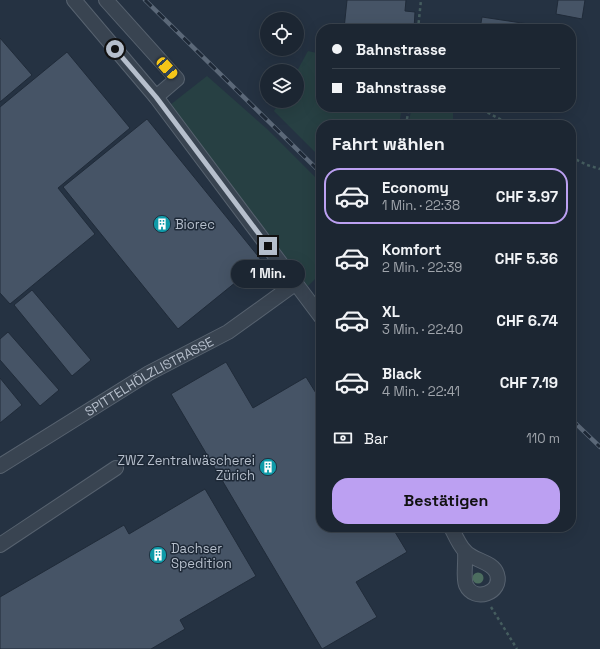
<!DOCTYPE html>
<html lang="de">
<head>
<meta charset="utf-8">
<style>
	:root { --surface:#1c2632; --page:#29323e; --text:#f1f3f6; --muted:#a0a5ac; --line:#3a434d; --accent:#bca0f2 }
	body { margin:0; font-family:"Space Grotesk",sans-serif; background:var(--page); color:var(--text); height:100vh; display:flex; flex-direction:column; font-size:15px; white-space:nowrap }
	* { box-sizing:border-box; margin:0 }
	p { font-size:13px; color:var(--muted) }
	.icon { flex:none; width:22px; height:22px; fill:none; stroke:currentColor; stroke-width:2; stroke-linecap:round; stroke-linejoin:round }
	.map { position:relative; flex:1; overflow:hidden }
	.panel { position:absolute; left:316px; top:120px; width:260px; height:412px; display:flex; flex-direction:column; background:var(--surface); border-radius:16px; box-shadow:0 4px 16px #0002,0 0 0 1px var(--line) }
	.panel>* { flex:none }
	.guide { position:absolute; left:316px; top:24px; width:260px; height:88px; border-radius:16px; box-shadow:0 4px 16px #0002,0 0 0 1px var(--line); display:grid; align-content:center; height:88px; padding:0 16px; background:var(--surface) }
	.fabs { position:absolute; left:260px; top:12px; display:grid; gap:8px }
	.fabs a { display:grid; place-items:center; width:44px; height:44px; border-radius:50%; background:var(--surface); box-shadow:0 4px 16px #0002,0 0 0 1px var(--line); font-size:20px }
	.end { position:absolute; width:18px; height:18px; margin:-9px; border:5px solid #b6bfcc; background:#111; box-shadow:0 0 0 2px #111 }
	.from { border-radius:50% }
	.bubble { position:absolute; height:28px; border-radius:14px; background:var(--surface); box-shadow:0 4px 16px #0002,0 0 0 1px var(--line); font-size:13px; font-weight:800; line-height:28px; text-align:center }
	.car { position:absolute; width:12px; height:24px; margin:-12px -6px; border-radius:5px; box-shadow:0 0 3px 1px #0007; background:linear-gradient(#f5c518 24%,#345 0 40%,#f5c518 0 76%,#345 0 86%,#f5c518 0) }
	.guide b { display:flex; align-items:center; gap:14px; height:38px; font-size:15px }
	.guide b+b { border-top:1px solid var(--line) }
	.guide i { width:10px; height:10px; background:var(--text) }
	ul { padding:0; list-style:none }
	li { display:flex; align-items:center; gap:12px; height:56px; margin:0 8px 6px; padding:0 8px; border:2px solid transparent; border-radius:16px }
	li div { flex:1 }
	li b { display:block; font-size:15px }
	li em { font-style:normal; font-weight:800 }
	li.active { border-color:var(--accent) }
	li>.icon { width:36px; height:36px; stroke-width:1.5 }
	h2 { padding:0 16px; font-size:18px; line-height:48px }
	.pay { display:flex; align-items:center; gap:10px; height:44px; padding:0 16px; font-size:15px }
	.pay p { margin-inline-start:auto }
	.button { display:flex; gap:8px; margin-top:auto; padding:8px 16px }
	.button a { flex:1; height:46px; border-radius:16px; background:var(--accent); color:#111; font-size:16px; font-weight:800; line-height:46px; text-align:center }
	.map>svg:first-child { display:block }
</style>
</head>
<body>
<div class="map">
<svg width="600" height="649" viewBox="0 0 600 649">
	<rect width="100%" height="100%" fill="#253242"/>
	<g fill="#274043">
		<polygon points="308,51 321,54 321,107 402,107 399,125 321,125 321,158 274,111 280,101 297,101 297,71"/>
		<polygon points="207,76 267,129 321,183 321,273 308,286 170,105"/>
		<polygon points="412,107 443,107 453,110 453,125 408,125"/>
	</g>
	<g fill="#465466" stroke="#202b39">
		<polygon points="347,0 406,0 405,11 415,12 414,29 344,29"/>
		<polygon points="558,0 585,0 582,19 556,14"/>
		<polygon points="482,17 555,28 555,29 480,29"/>
		<polygon points="0,38 32,75 0,102"/>
		<polygon points="67,52 130,128 58,188 95,234 10,304 0,293 0,107"/>
		<polygon points="147,119 262,261 178,329 63,187"/>
		<polygon points="32,290 91,360 72,376 14,305"/>
		<polygon points="8,332 59,390 40,406 0,360 0,339"/>
		<polygon points="226,362 253,408 306,377 319,398 321,397 321,527 392,527 407,552 356,582 377,617 322,649 171,394"/>
		<polygon points="0,378 22,405 0,423"/>
		<polygon points="205,489 256,576 180,620 185,629 151,649 0,649 0,597 124,525 129,534"/>
	</g>
	<g fill="none" stroke-linecap="round" stroke-linejoin="round">
		<defs>
			<g id="minor">
				<polyline points="74,0 156,97 321,317"/>
				<polyline points="106,0 177,79 156,97"/>
				<path id="s1" d="M 0,466 L 149,373 L 228,332 L 296,283"/>
				<path d="M 451,527 C 455,535 459,545 465,551 C 473,561 493,561 497,574 C 503,593 474,603 466,585 C 463,577 466,562 465,552"/>
				<polyline points="0,545 116,468"/>
			</g>
		</defs>
		<use href="#minor" stroke="#57626f" stroke-width="16"/>
		<g stroke="#455d5f" stroke-width="2.5" stroke-dasharray="3 3" stroke-linecap="butt">
			<polyline points="418,29 421,0"/>
			<polyline points="477,107 511,125"/>
			<polyline points="406,125 409,107"/>
			<polyline points="571,157 587,165 600,169"/>
			<polyline points="491,607 517,649"/>
		</g>
		<use href="#minor" stroke="#394451" stroke-width="14"/>
		<defs>
			<g id="rail">
				<polyline points="145,0 321,173"/>
				<polyline points="571,419 600,447"/>
			</g>
		</defs>
		<use href="#rail" stroke="#5b6878" stroke-width="4.5"/>
		<use href="#rail" stroke="#1e2937" stroke-width="3" stroke-dasharray="9" stroke-linecap="butt"/>
	</g>
	<circle fill="#4c6d5f" cx="478" cy="578" r="5.5"/>
	<g fill="none" stroke-linecap="round" stroke-linejoin="round">
		<polyline stroke="#b6bfcc" stroke-width="5" points="115,49 156,97 268,246"/>
	</g>
	<defs>
		<symbol id="building-disc" viewBox="-11 -11 22 22"><circle r="9.5" fill="#0f9aa8" stroke="#1e2937"/><path d="M-4-6H4V6H1V3H-1V6H-4ZM-2.5-4.3h1.7v1.8h-1.7ZM.8-4.3h1.7v1.8H.8ZM-2.5-1h1.7V.8h-1.7ZM.8-1h1.7V.8H.8Z" fill="#fff"/></symbol>
	</defs>
	<g fill-rule="evenodd">
		<use href="#building-disc" x="152" y="214" width="20" height="20"/>
		<use href="#building-disc" x="258" y="457" width="20" height="20"/>
		<use href="#building-disc" x="148" y="545" width="20" height="20"/>
	</g>
	<g text-anchor="middle" dominant-baseline="central" stroke-width="3" stroke-linejoin="round" paint-order="stroke">
		<g font-size="13" fill="#b6bfcc" stroke="#1e2937" text-anchor="start">
			<text x="175" y="224">Biorec</text>
			<text x="255" y="460" text-anchor="end">ZWZ Zentralwäscherei<tspan x="255" dy="15">Zürich</tspan></text>
			<text x="171" y="548">Dachser<tspan x="171" dy="15">Spedition</tspan></text>
		</g>
		<g font-size="13" fill="#b6bfcc" stroke="#1e2937">
			<text stroke="none"><textPath href="#s1" startOffset="174">SPITTELHÖLZLISTRASSE</textPath></text>
		</g>
	</g>
</svg>
<div class="fabs">
<a><svg class="icon" aria-label="locate" viewBox="0 0 24 24"><circle cx="12" cy="12" r="6"/><path d="M12 2v4M12 18v4M2 12h4M18 12h4"/></svg></a>
<a><svg class="icon" aria-label="layers" viewBox="0 0 24 24"><path d="M12 4l9 5-9 5-9-5zM3 14l9 5 9-5"/></svg></a>
</div>
<i class="end from" style="left:115px;top:49px"></i>
<i class="end" style="left:268px;top:246px"></i>
<div class="bubble" style="left:231px;top:260px;width:74px">1 Min.</div>
<i class="car" style="left:167px;top:68px;rotate:138deg"></i>
<div class="guide">
<b><i class="from"></i>Bahnstrasse</b>
<b><i></i>Bahnstrasse</b>
</div>
<section class="panel">
<h2>Fahrt wählen</h2>
<ul>
<li class="active"><svg class="icon" aria-label="car" viewBox="0 0 24 24"><path d="M5 17H2v-5l4-1 3-4h7l3 4 3 1v5h-3M9 17h6M6 11h13"/><circle cx="7" cy="17" r="2"/><circle cx="17" cy="17" r="2"/></svg><div><b>Economy</b><p>1 Min. · 22:38</p></div><em>CHF 3.97</em></li>
<li><svg class="icon" aria-label="car" viewBox="0 0 24 24"><path d="M5 17H2v-5l4-1 3-4h7l3 4 3 1v5h-3M9 17h6M6 11h13"/><circle cx="7" cy="17" r="2"/><circle cx="17" cy="17" r="2"/></svg><div><b>Komfort</b><p>2 Min. · 22:39</p></div><em>CHF 5.36</em></li>
<li><svg class="icon" aria-label="car" viewBox="0 0 24 24"><path d="M5 17H2v-5l4-1 3-4h7l3 4 3 1v5h-3M9 17h6M6 11h13"/><circle cx="7" cy="17" r="2"/><circle cx="17" cy="17" r="2"/></svg><div><b>XL</b><p>3 Min. · 22:40</p></div><em>CHF 6.74</em></li>
<li><svg class="icon" aria-label="car" viewBox="0 0 24 24"><path d="M5 17H2v-5l4-1 3-4h7l3 4 3 1v5h-3M9 17h6M6 11h13"/><circle cx="7" cy="17" r="2"/><circle cx="17" cy="17" r="2"/></svg><div><b>Black</b><p>4 Min. · 22:41</p></div><em>CHF 7.19</em></li>
</ul>
<div class="pay"><svg class="icon" aria-label="cash" viewBox="0 0 24 24"><path d="M3 7h18v10H3z"/><circle cx="12" cy="12" r="2"/></svg>Bar<p>110 m</p></div>
<div class="button"><a>Bestätigen</a></div>
</section>
</div>
</body>
</html>
